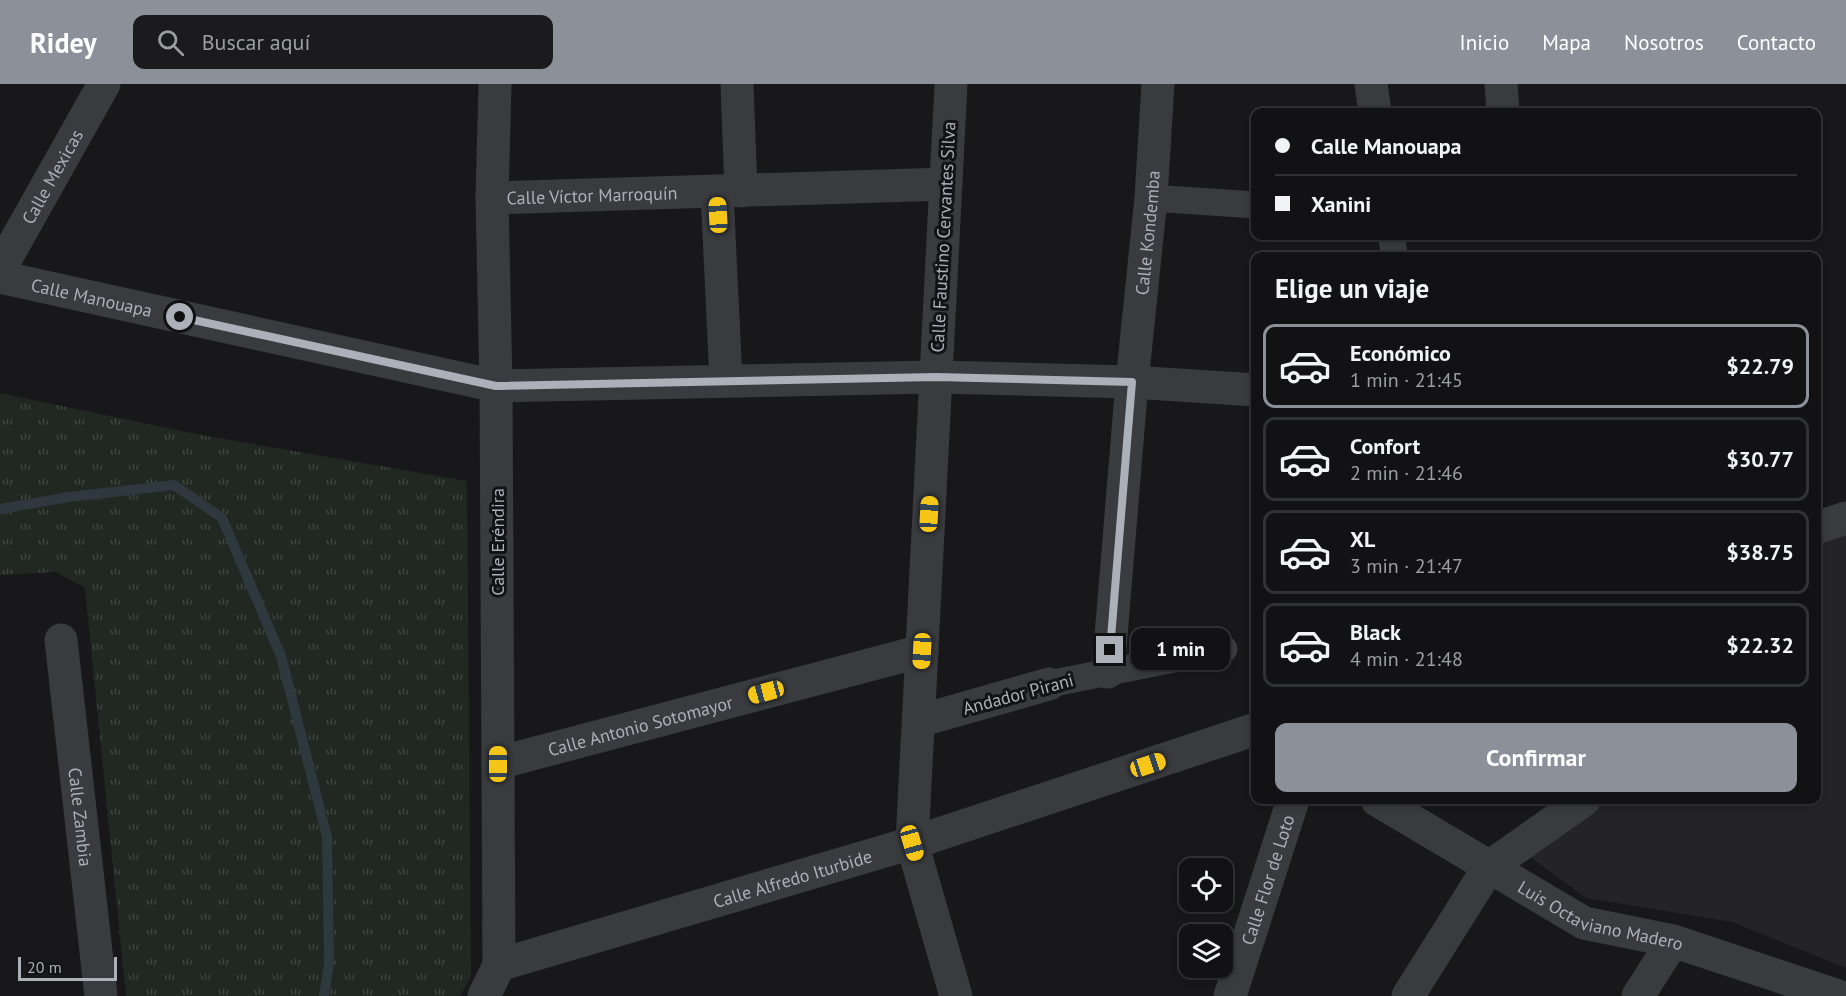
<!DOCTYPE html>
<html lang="es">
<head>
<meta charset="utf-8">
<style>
	:root { --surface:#121214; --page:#1b1b1d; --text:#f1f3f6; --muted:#9c9ea0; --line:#313234; --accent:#8c9099 }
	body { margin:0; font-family:"PT Sans",sans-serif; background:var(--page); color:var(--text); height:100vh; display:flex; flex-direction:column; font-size:22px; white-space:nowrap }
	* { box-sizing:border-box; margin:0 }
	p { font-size:20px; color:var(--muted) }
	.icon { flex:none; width:33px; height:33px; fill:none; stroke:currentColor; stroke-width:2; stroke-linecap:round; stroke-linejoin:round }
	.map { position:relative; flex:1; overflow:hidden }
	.panel { position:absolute; left:1251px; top:168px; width:570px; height:552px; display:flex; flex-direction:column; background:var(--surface); border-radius:12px; box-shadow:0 3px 9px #0003,0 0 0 2px var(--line) }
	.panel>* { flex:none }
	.hud { position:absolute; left:1251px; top:24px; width:570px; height:132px; border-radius:12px; box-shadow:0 3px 9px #0003,0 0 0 2px var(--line); display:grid; align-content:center; height:132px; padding:0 24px; background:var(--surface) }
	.tools { position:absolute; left:1179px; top:774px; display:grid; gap:12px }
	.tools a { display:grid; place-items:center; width:54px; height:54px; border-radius:12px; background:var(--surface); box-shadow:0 3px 9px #0003,0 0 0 2px var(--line); font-size:30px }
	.scale { position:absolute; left:18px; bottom:15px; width:99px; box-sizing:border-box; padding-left:6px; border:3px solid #abb0b9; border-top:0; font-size:16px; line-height:21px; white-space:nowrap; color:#abb0b9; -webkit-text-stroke:4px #131315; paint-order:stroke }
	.end { position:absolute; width:27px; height:27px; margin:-14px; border:8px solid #abb0b9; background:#111; box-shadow:0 0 0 3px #111 }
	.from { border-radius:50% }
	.bubble { position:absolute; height:42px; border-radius:12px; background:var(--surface); box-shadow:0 3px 9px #0003,0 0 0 2px var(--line); font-size:20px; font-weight:800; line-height:42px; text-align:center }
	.car { position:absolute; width:18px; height:36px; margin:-18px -9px; border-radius:8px; box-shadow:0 0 4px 2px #0007; background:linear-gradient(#f5c518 24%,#345 0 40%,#f5c518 0 76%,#345 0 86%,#f5c518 0) }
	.hud b { display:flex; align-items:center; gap:21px; height:57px; font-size:22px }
	.hud b+b { border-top:2px solid var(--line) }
	.hud i { width:15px; height:15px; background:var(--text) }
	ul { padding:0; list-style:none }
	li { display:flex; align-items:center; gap:18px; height:84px; margin:0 12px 9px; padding:0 12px; border:3px solid var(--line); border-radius:12px }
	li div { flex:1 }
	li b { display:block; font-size:22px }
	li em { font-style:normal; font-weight:800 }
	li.on { border-color:var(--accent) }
	li>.icon { width:54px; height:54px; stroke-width:1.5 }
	h2 { padding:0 24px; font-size:27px; line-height:72px }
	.primary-button { display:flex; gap:12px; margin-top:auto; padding:12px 24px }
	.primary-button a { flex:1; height:69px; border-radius:12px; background:var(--accent); color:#fff; font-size:24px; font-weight:800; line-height:69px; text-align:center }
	header { display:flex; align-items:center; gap:36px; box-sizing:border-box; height:84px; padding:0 30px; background:var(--accent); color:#fff }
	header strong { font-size:28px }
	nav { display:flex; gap:33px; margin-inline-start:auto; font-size:21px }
	.search { width:420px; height:54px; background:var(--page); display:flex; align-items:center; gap:15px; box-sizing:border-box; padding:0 21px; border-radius:12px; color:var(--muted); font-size:22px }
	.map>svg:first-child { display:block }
</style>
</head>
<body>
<header>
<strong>Ridey</strong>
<div class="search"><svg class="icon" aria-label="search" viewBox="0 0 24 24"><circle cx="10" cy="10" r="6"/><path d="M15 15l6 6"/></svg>Buscar aquí</div>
<nav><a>Inicio</a><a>Mapa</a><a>Nosotros</a><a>Contacto</a></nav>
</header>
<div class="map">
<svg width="1846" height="912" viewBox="0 0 1846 912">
	<defs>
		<pattern id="park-tufts" width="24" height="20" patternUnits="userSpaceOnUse" patternTransform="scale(1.5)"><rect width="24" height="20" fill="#202821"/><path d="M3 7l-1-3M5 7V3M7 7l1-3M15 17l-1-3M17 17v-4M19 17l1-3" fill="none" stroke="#3e453f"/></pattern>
	</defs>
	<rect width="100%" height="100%" fill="#18181a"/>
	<polygon fill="#242427" points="1846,451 1846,884 1732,838 1586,814 1525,769 1606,716 1816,716 1817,461"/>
	<polygon fill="url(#park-tufts)" points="0,309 201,351 467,397 471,892 460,912 126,912 85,504 56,488 0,491"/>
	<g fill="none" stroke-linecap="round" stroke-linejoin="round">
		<polyline stroke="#2e383e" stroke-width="10" points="0,425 69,413 174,401 222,434 281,572 327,753 329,879 324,912"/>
		<g stroke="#393b3f" stroke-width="27">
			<polyline points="1151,114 1256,121"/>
			<polyline points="1392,152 1394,172"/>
			<polyline points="1049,600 1224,565"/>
		</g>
		<g stroke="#393b3f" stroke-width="33">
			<polyline points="737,0 741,107"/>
			<polyline points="951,0 912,759 956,912"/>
			<polyline points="1371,0 1375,28"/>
			<polyline points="1501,0 1503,28"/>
			<polyline points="717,108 726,296"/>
			<path id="s1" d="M 492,114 L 946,100"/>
			<path id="s2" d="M 0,185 L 104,0"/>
			<path id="s3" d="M 0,193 L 496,302 L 936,293 L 1132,298 L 1256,306"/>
			<polyline points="1816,444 1846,434"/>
			<path id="s4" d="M 61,556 L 101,912"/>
			<path id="s5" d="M 1108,588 L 1132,298 L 1151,114 L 1158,0"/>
			<polyline points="919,637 1049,600"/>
			<path id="s6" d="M 498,679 L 922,567"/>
			<path id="s7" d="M 1377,716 L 1584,839 L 1673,857 L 1838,912"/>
			<path id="s8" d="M 499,881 L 912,759 L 1256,645"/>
			<path id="s9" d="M 1230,912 L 1293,716"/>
			<polyline points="1408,912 1489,783 1584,716"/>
			<polyline points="1638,912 1673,857"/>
		</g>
		<polyline stroke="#393b3f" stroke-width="33" points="484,912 499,881 496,302 492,114 495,0"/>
	</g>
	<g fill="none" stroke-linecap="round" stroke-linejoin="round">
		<polyline stroke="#abb0b9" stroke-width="8" points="180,233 496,302 936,293 1132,298 1110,566"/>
	</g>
	<g text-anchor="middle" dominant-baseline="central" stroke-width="6" stroke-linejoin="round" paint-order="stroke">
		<g font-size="18" fill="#abb0b9" stroke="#131315">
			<text stroke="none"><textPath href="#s2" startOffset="106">Calle Mexicas</textPath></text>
			<text stroke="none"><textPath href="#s1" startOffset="100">Calle Víctor Marroquín</textPath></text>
			<text stroke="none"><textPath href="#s5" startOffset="441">Calle Kondemba</textPath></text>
			<text transform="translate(943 153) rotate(-87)">Calle Faustino Cervantes Silva</text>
			<text stroke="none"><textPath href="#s3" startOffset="94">Calle Manouapa</textPath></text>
			<text transform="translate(497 458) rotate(-90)">Calle Eréndira</text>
			<text transform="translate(1018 610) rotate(-15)">Andador Pirani</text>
			<text stroke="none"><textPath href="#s6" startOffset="147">Calle Antonio Sotomayor</textPath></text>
			<text stroke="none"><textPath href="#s4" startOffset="178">Calle Zambia</textPath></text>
			<text stroke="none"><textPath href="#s8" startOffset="306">Calle Alfredo Iturbide</textPath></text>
			<text stroke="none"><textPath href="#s9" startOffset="122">Calle Flor de Loto</textPath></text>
			<text stroke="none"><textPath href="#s7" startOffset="254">Luis Octaviano Madero</textPath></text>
		</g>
	</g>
</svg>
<div class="tools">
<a><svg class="icon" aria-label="locate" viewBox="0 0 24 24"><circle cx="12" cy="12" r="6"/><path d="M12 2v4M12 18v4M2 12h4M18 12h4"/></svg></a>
<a><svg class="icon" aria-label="layers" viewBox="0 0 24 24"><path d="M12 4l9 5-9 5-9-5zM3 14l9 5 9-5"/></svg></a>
</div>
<div class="scale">20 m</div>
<i class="end from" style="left:180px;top:233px"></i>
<i class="end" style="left:1110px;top:566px"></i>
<div class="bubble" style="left:1131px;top:544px;width:99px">1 min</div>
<i class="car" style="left:718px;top:131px;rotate:357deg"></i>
<i class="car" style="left:929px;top:430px;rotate:3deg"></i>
<i class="car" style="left:922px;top:567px;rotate:183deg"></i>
<i class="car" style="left:766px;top:608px;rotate:255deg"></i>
<i class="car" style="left:498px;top:680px;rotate:0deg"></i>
<i class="car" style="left:1148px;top:681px;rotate:72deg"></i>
<i class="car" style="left:912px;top:759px;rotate:164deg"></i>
<div class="hud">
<b><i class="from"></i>Calle Manouapa</b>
<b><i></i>Xanini</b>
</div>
<section class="panel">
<h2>Elige un viaje</h2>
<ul>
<li class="on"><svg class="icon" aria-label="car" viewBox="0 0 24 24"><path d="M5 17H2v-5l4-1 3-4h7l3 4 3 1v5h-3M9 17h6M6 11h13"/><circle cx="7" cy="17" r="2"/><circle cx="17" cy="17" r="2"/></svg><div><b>Económico</b><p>1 min · 21:45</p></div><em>$22.79</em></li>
<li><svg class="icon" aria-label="car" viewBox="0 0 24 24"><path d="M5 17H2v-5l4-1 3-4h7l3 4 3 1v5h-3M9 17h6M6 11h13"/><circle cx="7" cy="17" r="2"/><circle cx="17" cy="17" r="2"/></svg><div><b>Confort</b><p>2 min · 21:46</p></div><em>$30.77</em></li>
<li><svg class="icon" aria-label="car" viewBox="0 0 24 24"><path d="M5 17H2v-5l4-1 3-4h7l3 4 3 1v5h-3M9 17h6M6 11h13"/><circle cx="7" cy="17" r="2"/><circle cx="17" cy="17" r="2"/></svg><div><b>XL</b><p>3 min · 21:47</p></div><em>$38.75</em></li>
<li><svg class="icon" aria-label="car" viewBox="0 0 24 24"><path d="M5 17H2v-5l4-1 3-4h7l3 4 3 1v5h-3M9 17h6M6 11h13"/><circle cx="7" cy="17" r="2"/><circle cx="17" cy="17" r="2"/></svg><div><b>Black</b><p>4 min · 21:48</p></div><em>$22.32</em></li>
</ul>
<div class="primary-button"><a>Confirmar</a></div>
</section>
</div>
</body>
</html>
